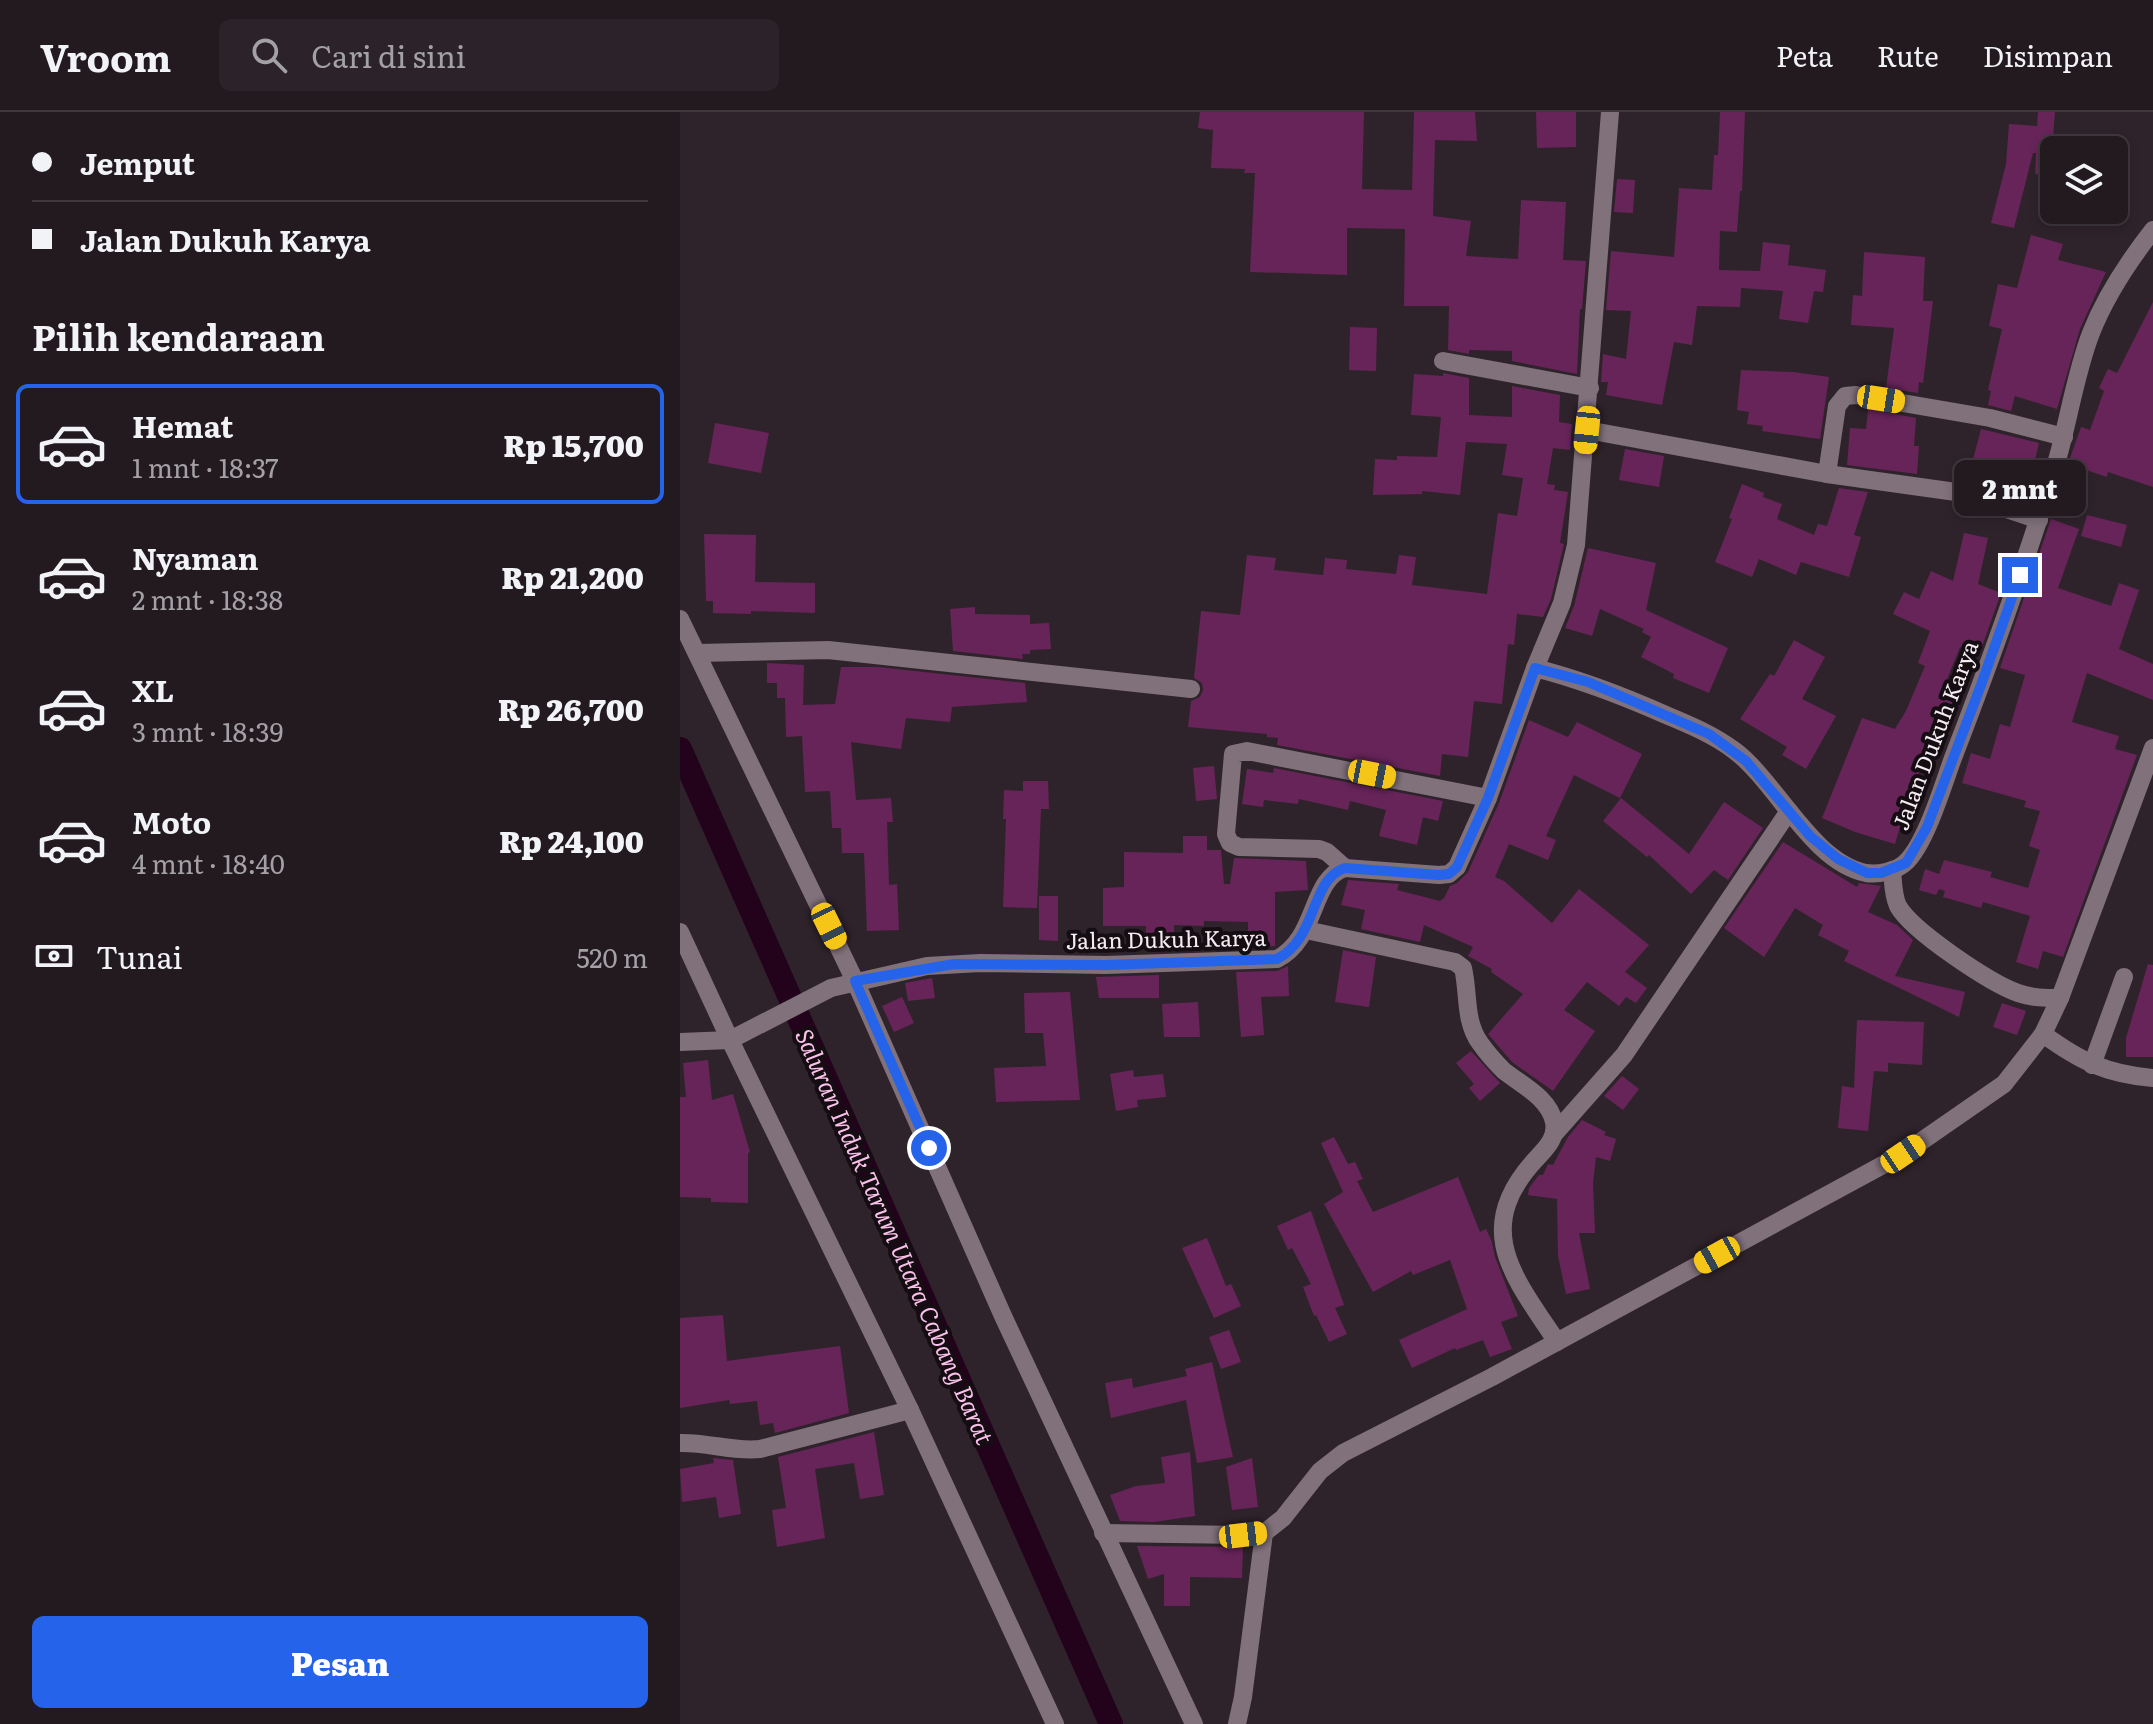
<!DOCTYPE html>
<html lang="id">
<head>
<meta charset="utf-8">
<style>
	:root { --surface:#231a20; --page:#2b2329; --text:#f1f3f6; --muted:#a3a1a5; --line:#40383e; --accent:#2563eb }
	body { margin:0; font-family:Literata,serif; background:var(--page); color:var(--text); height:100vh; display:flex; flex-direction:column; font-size:30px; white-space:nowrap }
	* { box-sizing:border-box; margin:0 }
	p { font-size:26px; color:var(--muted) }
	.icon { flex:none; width:44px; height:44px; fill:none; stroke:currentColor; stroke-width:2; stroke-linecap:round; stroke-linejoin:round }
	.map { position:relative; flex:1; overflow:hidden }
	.drawer { display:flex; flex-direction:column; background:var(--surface); width:680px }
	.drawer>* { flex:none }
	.banner { display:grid; align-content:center; height:176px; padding:0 32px; background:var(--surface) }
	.tools { position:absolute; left:1360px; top:24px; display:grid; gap:16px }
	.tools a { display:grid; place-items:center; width:88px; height:88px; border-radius:12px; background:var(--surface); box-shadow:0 4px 12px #0003,0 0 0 2px var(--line); font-size:40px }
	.end { position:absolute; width:36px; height:36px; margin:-18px; border:10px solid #2563eb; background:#fff; box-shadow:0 0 0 4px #fff }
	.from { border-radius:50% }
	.bubble { position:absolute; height:56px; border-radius:12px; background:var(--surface); box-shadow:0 4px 12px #0003,0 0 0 2px var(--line); font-size:26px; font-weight:800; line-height:56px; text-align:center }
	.car { position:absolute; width:24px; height:48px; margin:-24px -12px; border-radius:10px; box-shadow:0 0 6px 2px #0007; background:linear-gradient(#f5c518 24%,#345 0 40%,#f5c518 0 76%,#345 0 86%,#f5c518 0) }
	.banner b { display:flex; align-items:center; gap:28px; height:76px; font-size:30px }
	.banner b+b { border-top:2px solid var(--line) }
	.banner i { width:20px; height:20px; background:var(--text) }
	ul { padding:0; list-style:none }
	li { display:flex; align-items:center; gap:24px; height:120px; margin:0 16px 12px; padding:0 16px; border:4px solid transparent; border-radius:12px }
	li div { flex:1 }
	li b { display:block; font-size:30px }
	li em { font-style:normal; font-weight:800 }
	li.on { border-color:var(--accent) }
	li>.icon { width:72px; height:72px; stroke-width:1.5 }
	h2 { padding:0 32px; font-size:36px; line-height:96px }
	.pay { display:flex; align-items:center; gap:20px; height:88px; padding:0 32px; font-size:30px }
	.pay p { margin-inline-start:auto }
	.primary-button { display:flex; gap:16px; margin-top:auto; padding:16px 32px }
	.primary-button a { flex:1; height:92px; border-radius:12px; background:var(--accent); color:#fff; font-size:32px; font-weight:800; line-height:92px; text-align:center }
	header { display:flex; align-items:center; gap:48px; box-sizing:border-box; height:112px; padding:0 40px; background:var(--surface); border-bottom:2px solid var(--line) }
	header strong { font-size:38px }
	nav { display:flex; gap:44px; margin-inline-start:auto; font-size:28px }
	.search { width:560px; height:72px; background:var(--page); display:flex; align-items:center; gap:20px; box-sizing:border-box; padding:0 28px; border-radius:12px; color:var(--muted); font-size:30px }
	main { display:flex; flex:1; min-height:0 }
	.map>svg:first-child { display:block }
</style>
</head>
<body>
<header>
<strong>Vroom</strong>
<div class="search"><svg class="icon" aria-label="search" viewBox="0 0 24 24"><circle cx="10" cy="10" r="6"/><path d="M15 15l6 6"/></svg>Cari di sini</div>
<nav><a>Peta</a><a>Rute</a><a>Disimpan</a></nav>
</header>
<main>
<section class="drawer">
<div class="banner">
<b><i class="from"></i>Jemput</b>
<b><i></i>Jalan Dukuh Karya</b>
</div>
<h2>Pilih kendaraan</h2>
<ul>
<li class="on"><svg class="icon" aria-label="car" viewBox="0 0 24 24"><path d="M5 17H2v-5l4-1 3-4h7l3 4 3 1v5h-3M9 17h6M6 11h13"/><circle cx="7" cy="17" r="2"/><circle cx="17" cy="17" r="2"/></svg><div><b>Hemat</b><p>1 mnt · 18:37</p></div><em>Rp 15,700</em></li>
<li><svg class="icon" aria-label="car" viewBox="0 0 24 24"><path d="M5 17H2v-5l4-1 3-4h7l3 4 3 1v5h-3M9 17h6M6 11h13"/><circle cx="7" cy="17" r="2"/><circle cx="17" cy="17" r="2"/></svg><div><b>Nyaman</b><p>2 mnt · 18:38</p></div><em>Rp 21,200</em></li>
<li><svg class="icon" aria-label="car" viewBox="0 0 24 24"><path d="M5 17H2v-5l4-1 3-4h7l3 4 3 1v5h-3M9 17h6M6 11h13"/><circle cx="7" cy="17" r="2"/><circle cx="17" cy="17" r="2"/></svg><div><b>XL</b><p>3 mnt · 18:39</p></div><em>Rp 26,700</em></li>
<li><svg class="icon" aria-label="car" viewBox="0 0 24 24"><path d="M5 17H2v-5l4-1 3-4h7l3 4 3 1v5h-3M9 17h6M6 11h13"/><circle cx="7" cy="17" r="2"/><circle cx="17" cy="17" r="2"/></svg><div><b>Moto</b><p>4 mnt · 18:40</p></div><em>Rp 24,100</em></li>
</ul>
<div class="pay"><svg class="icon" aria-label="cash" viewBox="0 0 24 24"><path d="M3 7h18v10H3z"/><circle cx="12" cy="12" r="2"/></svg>Tunai<p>520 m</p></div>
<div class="primary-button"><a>Pesan</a></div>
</section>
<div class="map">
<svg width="1473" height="1612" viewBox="0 0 1473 1612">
	<rect width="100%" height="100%" fill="#2f232b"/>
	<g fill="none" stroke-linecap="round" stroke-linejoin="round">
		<polyline stroke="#23021c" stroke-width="24" points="0,637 431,1612"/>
	</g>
	<g fill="#672459">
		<polygon points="520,0 684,0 682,77 732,78 734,0 795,0 797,29 755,28 753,104 791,109 786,144 838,147 841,88 886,90 883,148 906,149 902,197 900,197 897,262 832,249 832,239 789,238 789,242 768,238 769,194 724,194 725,117 667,116 667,163 570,160 575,61 564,61 565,57 531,56 533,18 518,16"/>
		<polygon points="856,0 896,0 896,35 857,36"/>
		<polygon points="1040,0 1065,0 1062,79 1060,79 1057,120 1040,119 1039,158 1080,159 1083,130 1110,133 1108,153 1146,158 1143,180 1134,179 1128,211 1099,207 1103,179 1061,176 1060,195 1017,194 1012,233 994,230 982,293 926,283 928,270 921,270 923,242 946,247 951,199 926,198 931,139 994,145 999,76 1032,78 1034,43 1038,43"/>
		<polygon points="1358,0 1375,0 1370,63 1355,62 1356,41 1353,41 1334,116 1311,111 1326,52 1329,12 1357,14"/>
		<polygon points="937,67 955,68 953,101 934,100"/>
		<polygon points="1351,123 1383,132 1378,148 1426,160 1400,217 1377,297 1335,284 1331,299 1308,293 1311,279 1308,278 1322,217 1309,214 1318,172 1337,176"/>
		<polygon points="1184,140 1245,145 1243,189 1253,189 1243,271 1239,270 1238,281 1206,276 1214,216 1171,213 1173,183 1182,184"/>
		<polygon points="1473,190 1473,375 1428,360 1427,365 1388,352 1401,315 1410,318 1424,279 1419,276 1428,257 1437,261"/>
		<polygon points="670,215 697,216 696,259 669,258"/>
		<polygon points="1061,258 1113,260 1149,265 1140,327 1082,319 1083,314 1067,312 1069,300 1057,298"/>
		<polygon points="763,261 789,266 789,303 832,305 832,274 880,283 879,310 892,312 890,338 873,336 867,372 875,373 874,378 888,380 880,431 884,432 871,487 863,505 837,502 834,533 828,532 822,592 794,589 788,645 762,642 760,664 597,633 598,626 587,625 587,622 508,615 511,589 520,585 523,578 522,571 514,566 521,499 560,503 567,443 596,446 594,458 643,463 645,446 667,448 666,457 716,462 719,443 736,445 732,473 807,482 818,401 837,404 843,366 822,363 827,332 786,330 780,383 742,379 742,382 693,383 695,347 717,348 717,344 757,345 761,305 731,303 734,262 763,264"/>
		<polygon points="1188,297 1236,306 1234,334 1239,334 1237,362 1167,353 1170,316 1186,317"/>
		<polygon points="35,311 89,321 81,361 28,351"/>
		<polygon points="1301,317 1359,331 1349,373 1315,365 1315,362 1291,355"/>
		<polygon points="945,337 984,344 979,375 939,368"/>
		<polygon points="1062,372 1084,381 1083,385 1102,392 1097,407 1134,423 1138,412 1147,414 1159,376 1188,380 1174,423 1181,425 1169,465 1121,450 1116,463 1079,447 1072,465 1035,450 1052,407 1049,406"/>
		<polygon points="1407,403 1447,413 1441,435 1401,424"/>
		<polygon points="1371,407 1399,417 1378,476 1431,494 1439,471 1459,478 1439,537 1473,552 1473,588 1407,561 1392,610 1439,624 1435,637 1457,643 1383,845 1363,839 1358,857 1336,850 1350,804 1303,790 1301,796 1263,785 1265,779 1259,777 1256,783 1239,778 1245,757 1259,762 1264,748 1312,760 1310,765 1348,776 1360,738 1349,734 1360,699 1344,695 1346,689 1282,671 1291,641 1310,647 1320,612 1330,615 1345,563 1320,556"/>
		<polygon points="1284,421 1308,426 1298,472 1321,481 1299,543 1280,535 1260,585 1279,593 1273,611 1255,650 1246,646 1229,683 1234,685 1226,707 1223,705 1215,732 1175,720 1142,706 1182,606 1215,617 1226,599 1245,554 1238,551 1250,519 1213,502 1224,480 1239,487 1251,459 1273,469"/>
		<polygon points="24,422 76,423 75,470 135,471 135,501 71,499 71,502 33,501 33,489 26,489"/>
		<polygon points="908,436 976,451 966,498 1048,536 1029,581 993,566 994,562 961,545 971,525 962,520 964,517 920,497 912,524 885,516 894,494"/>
		<polygon points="295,495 295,502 350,503 350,512 369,511 371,537 350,538 350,542 342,542 343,547 273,539 270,497"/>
		<polygon points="1114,528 1145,545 1122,587 1156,604 1126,657 1102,643 1107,635 1060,607 1090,562 1094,564"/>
		<polygon points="87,551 124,553 123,593 155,592 161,555 198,555 345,571 347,590 272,595 270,610 226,606 221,637 171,630 176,688 211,686 213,710 207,710 209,773 217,772 219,818 187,819 184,741 162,741 161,716 152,716 150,679 125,680 122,624 106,625 105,586 97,586 97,571 87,571"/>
		<polygon points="849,608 888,625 897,610 962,642 940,686 894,663 866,724 876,728 868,748 829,732 815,765 824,769 872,811 899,777 969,833 945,860 967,876 956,891 946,885 939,894 907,870 884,898 915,919 873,979 832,950 808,922 843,882 811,860 812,857 788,844 793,835 744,813 740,830 681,817 685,798 661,793 668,768 719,772 717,778 760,789 764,786 770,774 777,771 788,760 819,691"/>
		<polygon points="534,654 537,687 516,689 513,656"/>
		<polygon points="594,656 763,689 758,709 743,705 737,733 699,724 706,698 670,689 668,698 619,687 618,692 584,688 583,695 562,692 567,657 593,661"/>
		<polygon points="343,669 368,669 369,697 361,697 357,796 323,795 326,707 323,707 324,678 343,679"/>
		<polygon points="941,686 1009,742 1044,690 1083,716 1048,768 1034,758 1011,782 969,743 967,745 923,709"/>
		<polygon points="503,724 527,724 527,738 541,738 544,772 550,772 554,746 626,749 628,778 595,780 595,834 568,836 568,810 524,809 524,814 494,813 494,822 466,822 466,814 423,814 423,776 444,775 444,740 503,741"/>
		<polygon points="1103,730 1177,775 1179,771 1201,774 1188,800 1217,813 1233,828 1215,864 1285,880 1279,905 1164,849 1169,839 1138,823 1143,813 1115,796 1084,845 1044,816"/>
		<polygon points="359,784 378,784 378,829 359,828"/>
		<polygon points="663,838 696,845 689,895 655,890"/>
		<polygon points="1468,852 1473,853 1473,945 1446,945 1446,926"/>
		<polygon points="608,854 609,884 581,885 584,923 561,925 556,860 597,859"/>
		<polygon points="479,863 479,886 419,886 416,865"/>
		<polygon points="252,866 255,886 228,889 225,871"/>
		<polygon points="390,880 400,988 316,990 314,956 366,954 363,921 345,921 344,881"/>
		<polygon points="222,885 234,911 214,920 202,894"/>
		<polygon points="518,890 520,925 484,925 482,892"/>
		<polygon points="1322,891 1346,899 1337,923 1313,915"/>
		<polygon points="1177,908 1244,910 1242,953 1208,951 1208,960 1194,959 1188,1019 1158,1016 1162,974 1174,976"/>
		<polygon points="791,939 820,971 800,989 789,976 794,972 776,951"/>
		<polygon points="28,948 32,988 53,982 70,1040 68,1041 68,1091 31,1090 31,1086 0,1085 0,985 6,985 3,951"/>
		<polygon points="453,958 454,965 483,962 486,985 457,988 458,995 436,999 430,962"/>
		<polygon points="942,964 959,977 943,998 924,984"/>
		<polygon points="902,1008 926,1020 924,1023 936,1027 930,1049 916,1045 913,1071 915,1121 899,1121 910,1177 886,1182 878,1144 877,1087 848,1083 849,1076 859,1063 863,1063 868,1052 873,1053 888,1025"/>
		<polygon points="654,1025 668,1052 675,1050 683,1067 677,1069 693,1100 778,1065 800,1120 806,1117 812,1130 815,1145 838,1204 821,1210 832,1237 810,1245 803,1228 776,1238 775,1236 732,1256 719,1228 787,1197 770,1148 733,1163 731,1159 693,1180 644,1092 663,1080 641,1031"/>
		<polygon points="631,1099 664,1193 655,1196 667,1222 649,1230 636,1203 634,1204 623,1175 631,1172 612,1136 608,1138 597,1114"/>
		<polygon points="527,1126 546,1174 551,1172 561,1194 534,1206 502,1136"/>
		<polygon points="43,1203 47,1249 160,1234 169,1301 95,1321 93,1311 80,1313 77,1289 50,1292 49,1288 0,1296 0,1206"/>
		<polygon points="549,1218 561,1250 541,1257 529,1225"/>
		<polygon points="532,1250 553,1345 517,1351 506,1288 431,1306 425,1271 452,1266 453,1276 507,1264 505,1257"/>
		<polygon points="194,1320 204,1383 180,1387 174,1351 135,1357 145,1426 97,1435 92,1398 106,1396 98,1345"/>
		<polygon points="510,1340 515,1404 474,1410 440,1409 430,1383 456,1374 485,1371 481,1345"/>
		<polygon points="33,1346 53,1348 61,1402 39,1406 36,1385 2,1390 0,1357 34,1351"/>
		<polygon points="572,1346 578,1395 552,1398 546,1355"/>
		<polygon points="457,1434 563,1435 562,1466 510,1465 510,1494 484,1494 484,1462 468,1467"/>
	</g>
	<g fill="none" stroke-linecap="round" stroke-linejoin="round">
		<g stroke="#80717b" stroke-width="18">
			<polyline points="763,249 910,276"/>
			<polyline points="907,318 1147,362 1276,380 1359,408"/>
			<polyline points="1147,362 1157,294 1165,284 1176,283 1310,306 1384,325"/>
			<polyline points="0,507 175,869 323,1204 514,1612"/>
			<polyline points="18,541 148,538 511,577"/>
			<polyline points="855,556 882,491 896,433 930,0"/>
			<polyline points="665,756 647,740 639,737 559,735 550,731 546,722 553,642 567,639 808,686"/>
			<path d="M 1212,758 C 1213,769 1213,784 1218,794 C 1232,819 1310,871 1338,881 C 1352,886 1366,886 1380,886"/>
			<path d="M 626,818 L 775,850 L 783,856 C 789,881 784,909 800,931 C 807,941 816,951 824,959 C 842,973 869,986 874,1010 C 877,1026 866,1036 856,1047 C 791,1117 834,1165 877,1230"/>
			<polyline points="0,820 50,928 230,1298 375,1612"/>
			<path d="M 1363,922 C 1400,949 1426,962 1473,966"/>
			<path d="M 0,930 L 50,928 L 151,876 L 247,854 L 300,851 L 426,853 L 597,847 C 638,826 630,767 665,756 L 759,763 L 769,762 L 777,755 L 808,686 L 855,556 C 902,568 941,583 986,603 C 1010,613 1034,623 1055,639 C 1097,671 1132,750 1186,761 C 1198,763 1217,759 1226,750 C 1246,731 1263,673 1273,646 C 1310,550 1345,453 1375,355 C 1388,313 1395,262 1411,221 C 1426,183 1448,150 1473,118"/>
			<polyline points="1412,953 1444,865"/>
			<polyline points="875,1021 944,943 1109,699"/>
			<path d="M 0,1331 C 27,1330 53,1340 80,1337 L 230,1298"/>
			<polyline points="423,1421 563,1423 584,1421 603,1406 640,1359 663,1341 812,1265 1223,1042 1324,972 1363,922 1380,886 1473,636"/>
			<polyline points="557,1612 563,1585 584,1421"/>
		</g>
	</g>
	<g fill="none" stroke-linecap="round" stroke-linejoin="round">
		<path stroke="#2563eb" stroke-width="10" d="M 249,1036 L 175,869 L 274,852 L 426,853 L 597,847 C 638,826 630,767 665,756 L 759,763 L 769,762 L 777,755 L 808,686 L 855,556 L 908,570 L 1029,622 L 1066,649 L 1130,724 L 1158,747 L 1187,761 L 1201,761 L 1226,751 L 1247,715 L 1301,573 L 1340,463"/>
	</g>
	<g text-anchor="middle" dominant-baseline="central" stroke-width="8" stroke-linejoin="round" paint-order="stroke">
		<g font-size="22" fill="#f4ecf2" stroke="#140e12">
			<text transform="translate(1254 623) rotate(-69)">Jalan Dukuh Karya</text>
			<text transform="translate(486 826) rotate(-1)">Jalan Dukuh Karya</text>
		</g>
		<g font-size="24" font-style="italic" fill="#fbbfea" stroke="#140e12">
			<text transform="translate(216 1124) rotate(66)">Saluran Induk Tarum Utara Cabang Barat</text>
		</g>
	</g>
</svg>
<div class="tools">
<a><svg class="icon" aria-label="layers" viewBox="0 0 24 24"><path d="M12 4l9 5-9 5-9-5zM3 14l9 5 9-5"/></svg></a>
</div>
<i class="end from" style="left:249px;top:1036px"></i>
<i class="end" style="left:1340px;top:463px"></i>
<div class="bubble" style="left:1274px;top:348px;width:132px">2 mnt</div>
<i class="car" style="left:1201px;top:287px;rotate:99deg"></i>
<i class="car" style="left:907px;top:318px;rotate:186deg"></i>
<i class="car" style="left:692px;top:662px;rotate:101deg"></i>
<i class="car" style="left:149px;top:814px;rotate:154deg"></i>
<i class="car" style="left:1223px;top:1042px;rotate:56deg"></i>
<i class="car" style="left:1037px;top:1143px;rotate:241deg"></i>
<i class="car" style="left:563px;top:1423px;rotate:83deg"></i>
</div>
</main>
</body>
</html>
